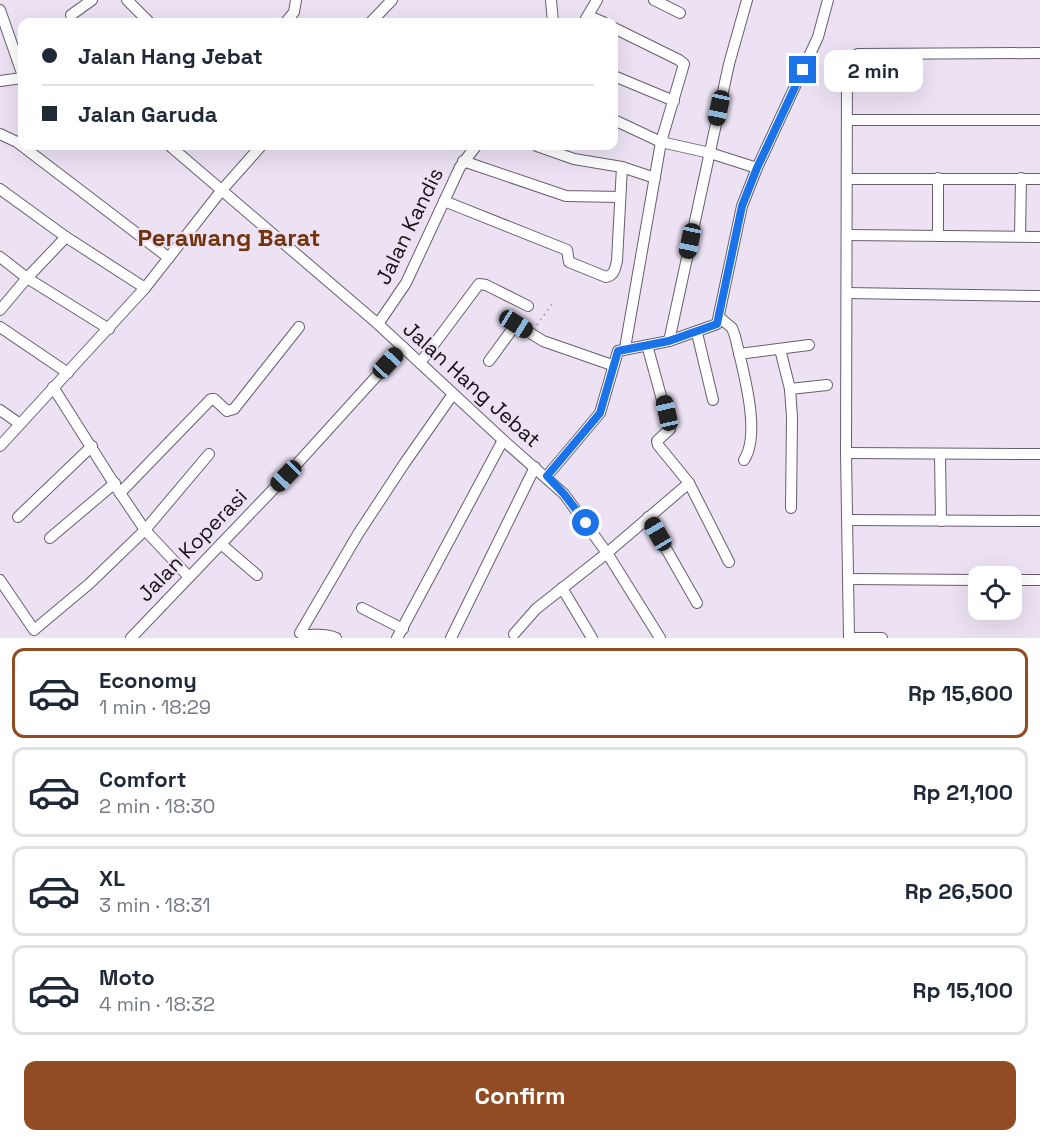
<!DOCTYPE html>
<html lang="en">
<head>
<meta charset="utf-8">
<style>
	:root { --surface:#fff; --page:#f2f2f3; --text:#1f2937; --muted:#747a83; --line:#e0e1e3; --accent:#924c24 }
	body { margin:0; font-family:"Space Grotesk",sans-serif; background:var(--page); color:var(--text); height:100vh; display:flex; flex-direction:column; font-size:22px; white-space:nowrap }
	* { box-sizing:border-box; margin:0 }
	p { font-size:20px; color:var(--muted) }
	.icon { flex:none; width:33px; height:33px; fill:none; stroke:currentColor; stroke-width:2; stroke-linecap:round; stroke-linejoin:round }
	.map { position:relative; height:638px; overflow:hidden }
	.details { display:flex; flex-direction:column; background:var(--surface); flex:1 }
	.details>* { flex:none }
	.banner { position:absolute; left:18px; top:18px; width:600px; height:132px; border-radius:12px; box-shadow:0 6px 24px #0002; display:grid; align-content:center; height:132px; padding:0 24px; background:var(--surface) }
	.buttons { position:absolute; left:968px; top:566px; display:grid; gap:12px }
	.buttons a { display:grid; place-items:center; width:54px; height:54px; border-radius:12px; background:var(--surface); box-shadow:0 6px 24px #0002; font-size:30px }
	.end { position:absolute; width:27px; height:27px; margin:-14px; border:8px solid #1a73e8; background:#fff; box-shadow:0 0 0 3px #fff }
	.from { border-radius:50% }
	.bubble { position:absolute; height:42px; border-radius:12px; background:var(--surface); box-shadow:0 6px 24px #0002; font-size:20px; font-weight:700; line-height:42px; text-align:center }
	.car { position:absolute; width:18px; height:36px; margin:-18px -9px; border-radius:8px; box-shadow:0 0 4px 2px #0007; background:linear-gradient(#222 24%,#8ab4d8 0 40%,#222 0 76%,#8ab4d8 0 86%,#222 0) }
	.banner b { display:flex; align-items:center; gap:21px; height:57px; font-size:22px }
	.banner b+b { border-top:2px solid var(--line) }
	.banner i { width:15px; height:15px; background:var(--text) }
	ul { padding:10px 0 0; list-style:none }
	li { display:flex; align-items:center; gap:18px; height:90px; margin:0 12px 9px; padding:0 12px; border:3px solid var(--line); border-radius:12px }
	li div { flex:1 }
	li b { display:block; font-size:22px }
	li em { font-style:normal; font-weight:700 }
	li.active { border-color:var(--accent) }
	li>.icon { width:54px; height:54px; stroke-width:1.5 }
	.cta { display:flex; gap:12px; margin-top:auto; padding:12px 24px }
	.cta a { flex:1; height:69px; border-radius:12px; background:var(--accent); color:#fff; font-size:24px; font-weight:700; line-height:69px; text-align:center }
	.map>svg:first-child { display:block }
</style>
</head>
<body>
<div class="map">
<svg width="1040" height="638" viewBox="0 0 1040 638">
	<rect width="100%" height="100%" fill="#ece2f4"/>
	<g fill="none" stroke-linecap="round" stroke-linejoin="round">
		<defs>
			<g id="minor">
				<polyline points="127,0 149,22"/>
				<polyline points="551,0 553,22"/>
				<polyline points="654,0 680,13"/>
				<polyline points="0,10 22,73"/>
				<polyline points="71,15 92,0"/>
				<polyline points="589,16 603,22"/>
				<polyline points="286,22 294,12 296,0"/>
				<polyline points="371,22 392,0"/>
				<polyline points="584,22 597,0"/>
				<polyline points="614,28 679,60 684,64 661,142 625,348"/>
				<polyline points="614,76 674,101"/>
				<polyline points="0,81 22,78"/>
				<polyline points="614,120 661,142 710,153 757,168"/>
				<polyline points="847,120 1040,120"/>
				<polyline points="0,134 17,142 169,258"/>
				<polyline points="170,146 378,324 503,440 564,494 607,553 660,638"/>
				<polyline points="463,161 566,196 620,197"/>
				<polyline points="622,167 655,178"/>
				<polyline points="848,179 1040,179"/>
				<polyline points="0,189 66,237"/>
				<path d="M 444,201 L 567,250 L 569,262 L 606,277 C 615,275 615,268 617,261 L 622,167 L 574,159 L 537,146"/>
				<polyline points="847,235 1040,237"/>
				<polyline points="938,236 938,178"/>
				<polyline points="1020,236 1021,178"/>
				<polyline points="0,257 27,278 66,237 145,288"/>
				<polyline points="847,293 1040,296"/>
				<polyline points="0,310 27,278 109,329"/>
				<path d="M 719,317 L 732,328 L 735,336 C 742,367 762,433 744,460"/>
				<polyline points="378,324 406,283 460,167 476,146"/>
				<polyline points="0,327 68,373"/>
				<polyline points="697,333 713,400"/>
				<polyline points="669,341 729,64 747,0"/>
				<polyline points="647,345 670,429 657,441 658,445 689,483"/>
				<polyline points="780,349 790,389 792,417 791,508"/>
				<polyline points="739,354 809,345"/>
				<polyline points="489,361 516,324 543,341 612,365"/>
				<polyline points="420,363 479,284 486,285 528,306"/>
				<polyline points="53,387 120,493 211,399 214,399 227,411 234,409 299,327"/>
				<polyline points="790,389 827,385"/>
				<polyline points="0,410 20,424"/>
				<polyline points="0,446 145,288 221,191 261,146"/>
				<polyline points="846,453 1040,454"/>
				<polyline points="940,454 941,521"/>
				<polyline points="547,476 600,413 618,351 669,341 717,324 742,206 757,168 818,37 828,0"/>
				<polyline points="120,493 145,530 209,454"/>
				<polyline points="18,517 92,446"/>
				<polyline points="648,517 697,603"/>
				<polyline points="848,520 1040,521"/>
				<polyline points="50,538 115,483"/>
				<polyline points="221,544 257,575"/>
				<polyline points="849,579 978,580"/>
				<polyline points="0,580 34,630 89,584 145,530 189,577"/>
				<polyline points="1011,580 1040,580"/>
				<polyline points="562,588 592,638"/>
				<polyline points="362,608 403,629"/>
				<polyline points="514,634 536,609 607,553 689,483 729,562"/>
				<polyline points="131,638 286,476 403,347"/>
				<path d="M 336,638 C 321,631 309,638 300,633 L 358,534 L 404,464 L 453,394"/>
				<polyline points="397,638 503,440"/>
				<polyline points="451,638 535,467"/>
				<polyline points="882,638 849,638 846,453 847,66 851,58 858,54 1040,53"/>
			</g>
		</defs>
		<use href="#minor" stroke="#685f6e" stroke-width="12"/>
		<polyline stroke="#9b93a1" stroke-width="1.5" stroke-dasharray="1.5 4.5" stroke-linecap="butt" points="537,325 554,301"/>
		<use href="#minor" stroke="#fff" stroke-width="10"/>
	</g>
	<g fill="none" stroke-linecap="round" stroke-linejoin="round">
		<polyline stroke="#1a73e8" stroke-width="8" points="586,523 564,494 547,476 600,413 618,351 669,341 717,324 742,206 757,168 803,70"/>
	</g>
	<g text-anchor="middle" dominant-baseline="central" stroke-width="4.5" stroke-linejoin="round" paint-order="stroke">
		<g font-size="21" fill="#171319" stroke="#ece2f4">
			<text transform="translate(409 226) rotate(-64)">Jalan Kandis</text>
			<text transform="translate(472 384) rotate(42)">Jalan Hang Jebat</text>
			<text transform="translate(192 545) rotate(-46)">Jalan Koperasi</text>
		</g>
		<g font-size="24" font-weight="bold" fill="#72340d" stroke="#ece2f4">
			<text x="229" y="237">Perawang Barat</text>
		</g>
	</g>
</svg>
<div class="buttons">
<a><svg class="icon" aria-label="locate" viewBox="0 0 24 24"><circle cx="12" cy="12" r="6"/><path d="M12 2v4M12 18v4M2 12h4M18 12h4"/></svg></a>
</div>
<i class="end from" style="left:586px;top:523px"></i>
<i class="end" style="left:803px;top:70px"></i>
<div class="bubble" style="left:824px;top:50px;width:99px">2 min</div>
<i class="car" style="left:719px;top:108px;rotate:192deg"></i>
<i class="car" style="left:690px;top:241px;rotate:192deg"></i>
<i class="car" style="left:516px;top:324px;rotate:122deg"></i>
<i class="car" style="left:388px;top:363px;rotate:43deg"></i>
<i class="car" style="left:667px;top:413px;rotate:347deg"></i>
<i class="car" style="left:286px;top:476px;rotate:224deg"></i>
<i class="car" style="left:658px;top:534px;rotate:330deg"></i>
<div class="banner">
<b><i class="from"></i>Jalan Hang Jebat</b>
<b><i></i>Jalan Garuda</b>
</div>
</div>
<section class="details">
<ul>
<li class="active"><svg class="icon" aria-label="car" viewBox="0 0 24 24"><path d="M5 17H2v-5l4-1 3-4h7l3 4 3 1v5h-3M9 17h6M6 11h13"/><circle cx="7" cy="17" r="2"/><circle cx="17" cy="17" r="2"/></svg><div><b>Economy</b><p>1 min · 18:29</p></div><em>Rp 15,600</em></li>
<li><svg class="icon" aria-label="car" viewBox="0 0 24 24"><path d="M5 17H2v-5l4-1 3-4h7l3 4 3 1v5h-3M9 17h6M6 11h13"/><circle cx="7" cy="17" r="2"/><circle cx="17" cy="17" r="2"/></svg><div><b>Comfort</b><p>2 min · 18:30</p></div><em>Rp 21,100</em></li>
<li><svg class="icon" aria-label="car" viewBox="0 0 24 24"><path d="M5 17H2v-5l4-1 3-4h7l3 4 3 1v5h-3M9 17h6M6 11h13"/><circle cx="7" cy="17" r="2"/><circle cx="17" cy="17" r="2"/></svg><div><b>XL</b><p>3 min · 18:31</p></div><em>Rp 26,500</em></li>
<li><svg class="icon" aria-label="car" viewBox="0 0 24 24"><path d="M5 17H2v-5l4-1 3-4h7l3 4 3 1v5h-3M9 17h6M6 11h13"/><circle cx="7" cy="17" r="2"/><circle cx="17" cy="17" r="2"/></svg><div><b>Moto</b><p>4 min · 18:32</p></div><em>Rp 15,100</em></li>
</ul>
<div class="cta"><a>Confirm</a></div>
</section>
</body>
</html>
